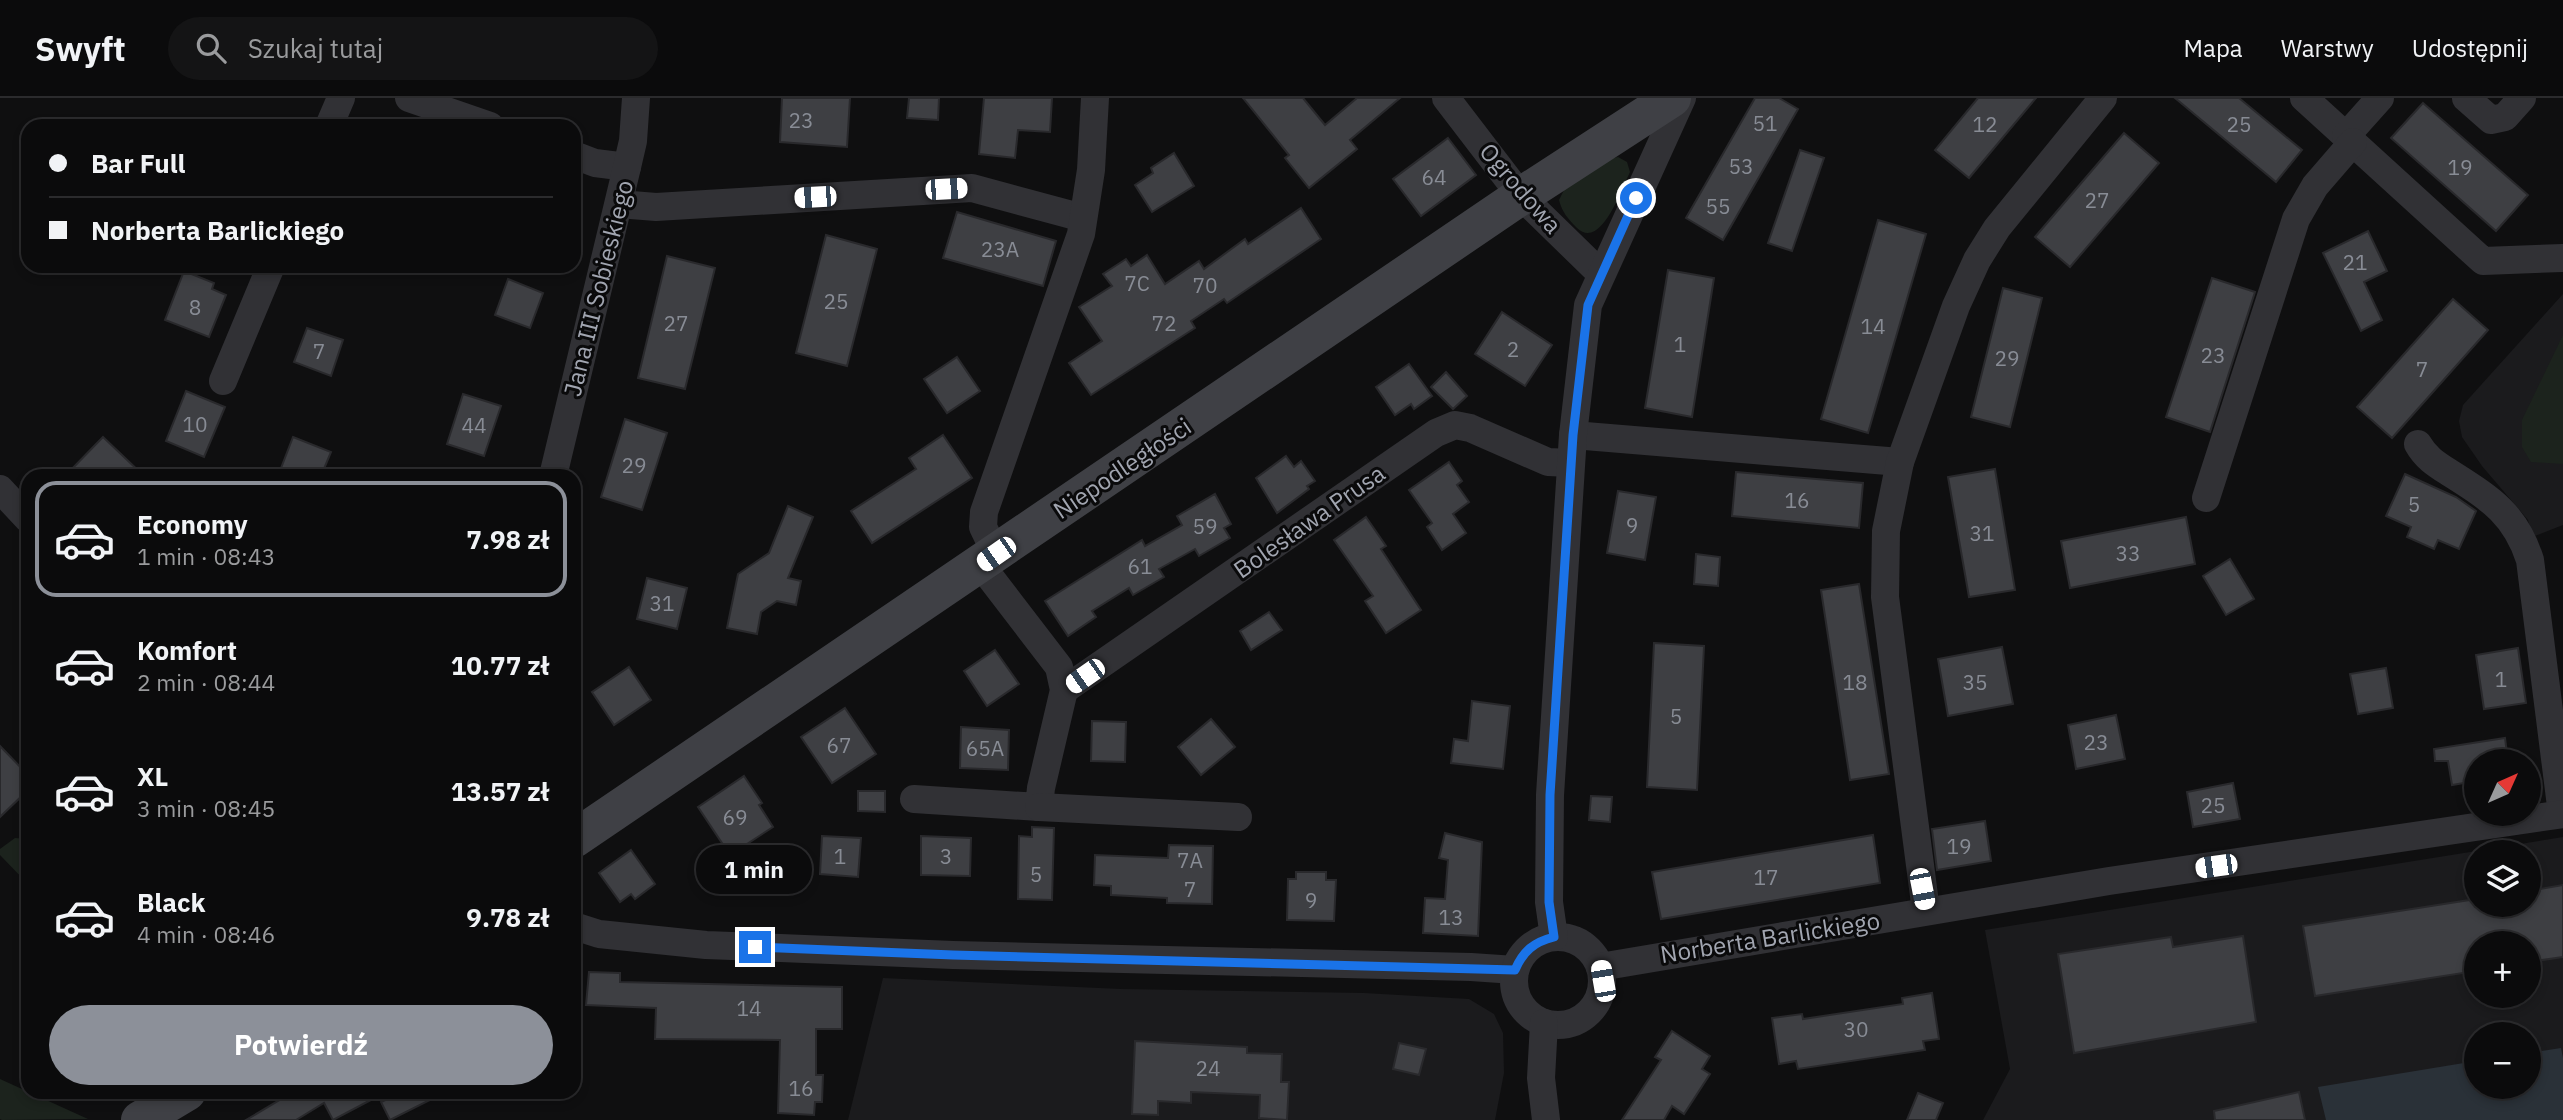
<!DOCTYPE html>
<html lang="pl">
<head>
<meta charset="utf-8">
<style>
	:root { --surface:#0b0b0c; --page:#141415; --text:#f1f3f6; --muted:#9a9b9d; --line:#2b2b2d; --accent:#8c9099 }
	body { margin:0; font-family:"IBM Plex Sans",sans-serif; background:var(--page); color:var(--text); height:100vh; display:flex; flex-direction:column; font-size:26px; white-space:nowrap }
	* { box-sizing:border-box; margin:0 }
	p { font-size:23px; color:var(--muted) }
	.icon { flex:none; width:38px; height:38px; fill:none; stroke:currentColor; stroke-width:2; stroke-linecap:round; stroke-linejoin:round }
	.map { position:relative; flex:1; overflow:hidden }
	.panel { position:absolute; left:21px; top:371px; width:560px; height:630px; display:flex; flex-direction:column; background:var(--surface); border-radius:21px; box-shadow:0 4px 10px #0003,0 0 0 2px var(--line) }
	.panel>* { flex:none }
	.hud { position:absolute; left:21px; top:21px; width:560px; height:154px; border-radius:21px; box-shadow:0 4px 10px #0003,0 0 0 2px var(--line); display:grid; align-content:center; height:154px; padding:0 28px; background:var(--surface) }
	.needle { width:46px; rotate:45deg }
	.buttons { position:absolute; left:2464px; top:651px; display:grid; gap:14px }
	.buttons a { display:grid; place-items:center; width:77px; height:77px; border-radius:50%; background:var(--surface); box-shadow:0 4px 10px #0003,0 0 0 2px var(--line); font-size:35px }
	.end { position:absolute; width:32px; height:32px; margin:-16px; border:9px solid #1a73e8; background:#fff; box-shadow:0 0 0 4px #fff }
	.from { border-radius:50% }
	.bubble { position:absolute; height:49px; border-radius:24px; background:var(--surface); box-shadow:0 4px 10px #0003,0 0 0 2px var(--line); font-size:23px; font-weight:700; line-height:49px; text-align:center }
	.car { position:absolute; width:21px; height:42px; margin:-21px -10px; border-radius:9px; box-shadow:0 0 5px 2px #0007; background:linear-gradient(#fff 24%,#345 0 40%,#fff 0 76%,#345 0 86%,#fff 0) }
	.hud b { display:flex; align-items:center; gap:24px; height:66px; font-size:26px }
	.hud b+b { border-top:2px solid var(--line) }
	.hud i { width:18px; height:18px; background:var(--text) }
	ul { padding:12px 0 0; list-style:none }
	li { display:flex; align-items:center; gap:21px; height:116px; margin:0 14px 10px; padding:0 14px; border:4px solid transparent; border-radius:21px }
	li div { flex:1 }
	li b { display:block; font-size:26px }
	li em { font-style:normal; font-weight:700 }
	li.on { border-color:var(--accent) }
	li>.icon { width:63px; height:63px; stroke-width:1.5 }
	.primary-button { display:flex; gap:14px; margin-top:auto; padding:14px 28px }
	.primary-button a { flex:1; height:80px; border-radius:42px; background:var(--accent); color:#fff; font-size:28px; font-weight:700; line-height:80px; text-align:center }
	header { display:flex; align-items:center; gap:42px; box-sizing:border-box; height:98px; padding:0 35px; background:var(--surface); border-bottom:2px solid var(--line) }
	header strong { font-size:33px }
	nav { display:flex; gap:38px; margin-inline-start:auto; font-size:24px }
	.search { width:490px; height:63px; background:var(--page); display:flex; align-items:center; gap:18px; box-sizing:border-box; padding:0 24px; border-radius:38px; color:var(--muted); font-size:26px }
	.map>svg:first-child { display:block }
</style>
</head>
<body>
<header>
<strong>Swyft</strong>
<div class="search"><svg class="icon" aria-label="search" viewBox="0 0 24 24"><circle cx="10" cy="10" r="6"/><path d="M15 15l6 6"/></svg>Szukaj tutaj</div>
<nav><a>Mapa</a><a>Warstwy</a><a>Udostępnij</a></nav>
</header>
<div class="map">
<svg width="2563" height="1022" viewBox="0 0 2563 1022">
	<rect width="100%" height="100%" fill="#0f0f10"/>
	<g fill="#1b1b1d" fill-rule="evenodd">
		<polygon points="2563,196 2563,427 2532,439 2528,422 2482,368 2462,339 2459,323 2463,307"/>
		<path d="M 2563,739 L 2563,1022 L 1983,1022 L 2010,971 L 1985,832 ZM 2476,754 L 2529,754 L 2529,807 L 2476,807 ZM 2476,845 L 2529,845 L 2529,898 L 2476,898 ZM 2476,936 L 2529,936 L 2529,989 L 2476,989 Z"/>
		<polygon points="883,880 1121,891 1364,895 1469,901 1494,916 1503,935 1504,975 1495,1022 848,1022"/>
	</g>
	<g fill="#1c231d">
		<path d="M 1618,59 L 1627,64 L 1630,74 C 1622,90 1601,153 1577,130 C 1568,121 1562,114 1559,102 L 1564,92 L 1609,61 Z"/>
		<polygon points="2563,237 2563,366 2531,364 2522,349 2522,322"/>
		<polygon points="15,740 28,741 28,786 0,757 0,751"/>
		<polygon points="0,981 88,1021 2,1022 0,1021"/>
	</g>
	<polygon fill="#2a3138" points="2561,950 2563,960 2563,1022 2326,1022 2318,989 2476,963 2476,989 2529,989 2529,955"/>
	<g fill="#3e3f43" stroke="#29292c" stroke-width="2">
		<polygon points="782,0 850,0 847,49 780,44"/>
		<polygon points="909,0 939,0 938,22 907,20"/>
		<polygon points="984,0 1052,0 1050,34 1018,32 1015,60 979,56"/>
		<polygon points="1243,0 1303,0 1325,27 1357,0 1400,0 1350,42 1357,51 1309,90 1285,60 1289,57"/>
		<polygon points="1755,0 1779,0 1798,11 1723,142 1686,120"/>
		<polygon points="1978,0 2036,0 1969,80 1935,52"/>
		<polygon points="2175,0 2239,0 2302,52 2276,84"/>
		<polygon points="2423,5 2528,97 2496,133 2391,40"/>
		<polygon points="2124,35 2159,65 2070,169 2035,139"/>
		<polygon points="1448,40 1476,77 1421,118 1393,81"/>
		<polygon points="1800,52 1824,60 1792,153 1768,145"/>
		<polygon points="1174,55 1194,88 1152,114 1135,87 1153,75 1151,70"/>
		<polygon points="1301,110 1321,141 1227,205 1224,201 1191,223 1195,230 1091,297 1069,265 1102,243 1079,209 1112,188 1103,176 1126,161 1131,168 1147,157 1165,186 1199,163 1204,171 1245,141 1248,146"/>
		<polygon points="957,114 1056,143 1043,188 943,160"/>
		<polygon points="1878,122 1926,136 1868,335 1821,321"/>
		<polygon points="2368,133 2387,173 2364,184 2382,222 2361,233 2323,155"/>
		<polygon points="826,137 877,151 847,268 796,255"/>
		<polygon points="667,158 715,170 685,291 638,280"/>
		<polygon points="1668,172 1714,180 1692,319 1645,310"/>
		<polygon points="184,173 214,185 212,191 226,197 209,239 165,222"/>
		<polygon points="2212,180 2255,194 2210,334 2166,319"/>
		<polygon points="508,181 543,195 530,230 495,217"/>
		<polygon points="2003,190 2042,200 2010,329 1971,319"/>
		<polygon points="2453,201 2488,232 2392,340 2357,309"/>
		<polygon points="1502,214 1552,247 1525,288 1475,256"/>
		<polygon points="307,230 343,242 331,278 294,264"/>
		<polygon points="957,259 980,293 947,315 924,281"/>
		<polygon points="1409,266 1432,298 1414,311 1411,306 1395,317 1376,289"/>
		<polygon points="1446,274 1467,298 1453,311 1431,289"/>
		<polygon points="186,293 225,309 204,359 166,343"/>
		<polygon points="463,296 501,308 484,358 447,346"/>
		<polygon points="625,321 667,335 642,412 601,399"/>
		<polygon points="943,337 972,380 872,445 851,413 916,371 909,360"/>
		<polygon points="103,339 144,378 65,378"/>
		<polygon points="293,339 331,354 321,378 278,378"/>
		<polygon points="1286,358 1294,369 1301,363 1315,383 1307,388 1309,391 1277,415 1256,380"/>
		<polygon points="1449,364 1462,383 1457,387 1469,404 1453,416 1466,435 1442,452 1427,429 1432,425 1409,392"/>
		<polygon points="1995,371 2015,492 1969,499 1948,379"/>
		<polygon points="1736,374 1863,385 1859,430 1732,418"/>
		<polygon points="2405,376 2456,399 2476,413 2459,451 2438,442 2434,451 2407,439 2411,429 2386,418"/>
		<polygon points="1618,393 1656,399 1645,462 1607,455"/>
		<polygon points="1215,396 1231,426 1224,430 1230,440 1199,458 1195,451 1159,471 1164,479 1133,497 1129,490 1092,513 1096,519 1068,538 1045,503 1142,442 1145,448 1182,427 1177,418"/>
		<polygon points="788,408 813,419 788,480 801,483 796,507 777,503 761,514 757,536 727,530 738,476 769,455"/>
		<polygon points="1366,419 1386,448 1381,451 1421,512 1386,535 1365,503 1373,498 1334,442"/>
		<polygon points="2186,419 2195,466 2070,490 2061,443"/>
		<polygon points="1696,456 1720,459 1718,488 1694,486"/>
		<polygon points="2230,461 2254,501 2226,517 2203,478"/>
		<polygon points="647,480 687,490 677,531 637,521"/>
		<polygon points="1859,486 1889,676 1850,682 1821,492"/>
		<polygon points="1269,514 1282,532 1251,552 1240,533"/>
		<polygon points="1654,545 1704,548 1697,692 1647,689"/>
		<polygon points="2002,549 2013,606 1948,618 1938,561"/>
		<polygon points="2518,550 2526,605 2484,611 2476,557"/>
		<polygon points="995,552 1019,586 987,608 964,573"/>
		<polygon points="629,569 651,602 614,627 592,594"/>
		<polygon points="2386,570 2393,610 2358,616 2350,576"/>
		<polygon points="1472,603 1510,608 1503,671 1451,665 1454,641 1468,643"/>
		<polygon points="845,610 876,656 832,685 801,639"/>
		<polygon points="2116,617 2125,661 2076,671 2068,627"/>
		<polygon points="1211,621 1235,649 1201,677 1178,649"/>
		<polygon points="1092,623 1126,624 1125,664 1091,663"/>
		<polygon points="961,629 1009,632 1008,672 960,670"/>
		<polygon points="2505,640 2508,663 2476,663 2476,683 2452,687 2448,663 2435,663 2434,651"/>
		<polygon points="0,648 28,677 28,692 0,719"/>
		<polygon points="744,678 762,705 759,707 773,729 730,757 698,709"/>
		<polygon points="2233,685 2240,721 2193,729 2187,694"/>
		<polygon points="858,693 885,693 885,714 858,713"/>
		<polygon points="1591,698 1612,699 1610,724 1589,722"/>
		<polygon points="1985,723 1991,763 1937,772 1932,731"/>
		<polygon points="1032,729 1054,730 1052,802 1018,801 1019,738 1032,739"/>
		<polygon points="1445,735 1482,744 1478,838 1423,835 1425,800 1445,801 1448,762 1439,760"/>
		<polygon points="1873,737 1880,785 1661,821 1652,774"/>
		<polygon points="822,738 861,740 858,779 820,776"/>
		<polygon points="921,738 971,740 970,778 921,777"/>
		<polygon points="1169,747 1213,748 1212,806 1167,805 1167,800 1111,797 1111,788 1094,787 1095,757 1168,760"/>
		<polygon points="631,752 655,786 635,801 631,796 620,804 599,775"/>
		<polygon points="1296,774 1326,774 1326,782 1336,782 1334,823 1287,822 1288,781 1296,781"/>
		<polygon points="2563,787 2563,859 2529,864 2529,845 2476,845 2476,873 2315,898 2303,828 2476,801 2476,807 2529,807 2529,793"/>
		<polygon points="2243,838 2256,924 2074,955 2058,856 2171,839 2173,849"/>
		<polygon points="589,874 620,875 620,884 842,889 842,931 816,931 816,977 823,977 822,1004 815,1004 814,1017 778,1015 780,942 655,941 656,910 586,907"/>
		<polygon points="1932,895 1939,941 1923,943 1925,952 1798,971 1796,963 1779,966 1772,920 1802,916 1803,921 1903,906 1902,900"/>
		<polygon points="1672,933 1710,958 1702,971 1710,976 1684,1016 1672,1008 1664,1022 1622,1022 1661,962 1655,959"/>
		<polygon points="1135,943 1247,949 1247,955 1282,956 1281,984 1289,984 1287,1022 1259,1020 1260,997 1191,994 1191,1005 1158,1003 1158,1017 1132,1016"/>
		<polygon points="1399,945 1426,951 1419,977 1393,971"/>
		<polygon points="293,994 386,994 333,1022 324,1005 296,1022 246,1022"/>
		<polygon points="402,994 444,994 444,995 390,1022 381,1004"/>
		<polygon points="2299,994 2305,1022 2215,1022 2214,1013"/>
		<polygon points="1918,995 1943,1005 1936,1022 1907,1022"/>
	</g>
	<g fill="none" stroke-linecap="round" stroke-linejoin="round">
		<g stroke="#313135" stroke-width="28">
			<polyline points="409,0 490,28"/>
			<polyline points="1446,0 1521,98 1601,176"/>
			<polyline points="2304,0 2483,163 2563,160"/>
			<polyline points="2466,0 2491,22 2505,19 2522,0"/>
			<polyline points="329,28 341,0"/>
			<polyline points="2346,38 2380,0"/>
			<polyline points="574,57 595,65 627,69"/>
			<polyline points="619,106 656,109 972,90 1083,120"/>
			<polyline points="223,283 271,168"/>
			<polyline points="1573,337 1900,364"/>
			<path d="M 2418,346 C 2426,360 2436,366 2450,375 C 2489,400 2515,415 2530,462 L 2562,716"/>
			<polyline points="553,378 627,69 633,43 636,0"/>
			<polyline points="0,391 28,421"/>
			<polyline points="2206,400 2296,121 2315,88 2353,44"/>
			<polyline points="996,456 983,429 984,414 1081,136 1091,72 1095,0"/>
			<polyline points="1064,592 1436,335 1455,327 1470,330 1548,364 1571,365"/>
			<polyline points="914,701 1039,709 1041,690 1064,592 1059,569 980,466"/>
			<polyline points="1039,709 1238,719"/>
			<polyline points="1926,813 1885,499 1886,433 1900,364 1956,208 1977,162 1997,130 2103,0"/>
			<polyline points="574,828 599,836 706,847 953,857 1471,869 1515,872"/>
			<circle cx="1558" cy="883" r="44"/>
			<polyline points="1554,839 1549,804 1550,697 1573,337 1588,207 1682,0"/>
			<polyline points="1600,869 2109,783 2563,716"/>
			<polyline points="1544,925 1541,980 1546,1022"/>
		</g>
		<g stroke="#3f4045" stroke-width="38">
			<polyline points="574,741 1521,98 1672,0"/>
			<polyline points="140,1022 187,994"/>
		</g>
	</g>
	<g fill="none" stroke-linecap="round" stroke-linejoin="round">
		<path stroke="#1a73e8" stroke-width="9" d="M 755,849 L 953,857 L 1515,872 C 1523,853 1534,844 1554,839 L 1549,804 L 1550,697 L 1573,337 L 1588,207 L 1636,100"/>
	</g>
	<g text-anchor="middle" dominant-baseline="central" stroke-width="6" stroke-linejoin="round" paint-order="stroke">
		<g font-size="21" fill="#888c95">
			<text x="801" y="22">23</text>
			<text x="1765" y="25">51</text>
			<text x="1985" y="26">12</text>
			<text x="2239" y="26">25</text>
			<text x="1741" y="68">53</text>
			<text x="2460" y="69">19</text>
			<text x="1434" y="79">64</text>
			<text x="2097" y="102">27</text>
			<text x="1718" y="108">55</text>
			<text x="1000" y="151">23A</text>
			<text x="2355" y="164">21</text>
			<text x="1137" y="185">7C</text>
			<text x="1205" y="187">70</text>
			<text x="836" y="203">25</text>
			<text x="195" y="209">8</text>
			<text x="676" y="225">27</text>
			<text x="1164" y="225">72</text>
			<text x="1873" y="228">14</text>
			<text x="1680" y="246">1</text>
			<text x="1513" y="251">2</text>
			<text x="319" y="253">7</text>
			<text x="2213" y="257">23</text>
			<text x="2007" y="260">29</text>
			<text x="2422" y="271">7</text>
			<text x="195" y="326">10</text>
			<text x="474" y="327">44</text>
			<text x="634" y="367">29</text>
			<text x="1797" y="402">16</text>
			<text x="2414" y="406">5</text>
			<text x="1632" y="427">9</text>
			<text x="1205" y="428">59</text>
			<text x="1982" y="435">31</text>
			<text x="2128" y="455">33</text>
			<text x="1140" y="468">61</text>
			<text x="662" y="505">31</text>
			<text x="2501" y="581">1</text>
			<text x="1855" y="584">18</text>
			<text x="1975" y="584">35</text>
			<text x="1676" y="618">5</text>
			<text x="2096" y="644">23</text>
			<text x="839" y="647">67</text>
			<text x="985" y="650">65A</text>
			<text x="2213" y="707">25</text>
			<text x="735" y="719">69</text>
			<text x="1959" y="748">19</text>
			<text x="840" y="758">1</text>
			<text x="946" y="758">3</text>
			<text x="1190" y="762">7A</text>
			<text x="1036" y="776">5</text>
			<text x="1766" y="779">17</text>
			<text x="1190" y="791">7</text>
			<text x="1311" y="802">9</text>
			<text x="1451" y="819">13</text>
			<text x="749" y="910">14</text>
			<text x="1856" y="931">30</text>
			<text x="1208" y="970">24</text>
			<text x="801" y="990">16</text>
		</g>
		<g font-size="24" fill="#a1a5b0" stroke="#0a0a0b">
			<text transform="translate(1521 90) rotate(49)">Ogrodowa</text>
			<text transform="translate(598 190) rotate(-76)">Jana III Sobieskiego</text>
			<text transform="translate(1122 370) rotate(-34)">Niepodległości</text>
			<text transform="translate(1309 423) rotate(-35)">Bolesława Prusa</text>
			<text transform="translate(1770 839) rotate(-9)">Norberta Barlickiego</text>
		</g>
	</g>
</svg>
<div class="buttons">
<a><svg class="needle" viewBox="-14 -14 28 28"><path d="M0-13l5 13h-10z" fill="#e53935"/><path d="M0 13l5-13h-10z" fill="#9a9b9d"/></svg></a>
<a><svg class="icon" aria-label="layers" viewBox="0 0 24 24"><path d="M12 4l9 5-9 5-9-5zM3 14l9 5 9-5"/></svg></a>
<a>+</a>
<a>−</a>
</div>
<i class="end from" style="left:1636px;top:100px"></i>
<i class="end" style="left:755px;top:849px"></i>
<div class="bubble" style="left:696px;top:747px;width:116px">1 min</div>
<i class="car" style="left:946px;top:91px;rotate:87deg"></i>
<i class="car" style="left:815px;top:99px;rotate:267deg"></i>
<i class="car" style="left:996px;top:456px;rotate:235deg"></i>
<i class="car" style="left:1085px;top:578px;rotate:235deg"></i>
<i class="car" style="left:2216px;top:768px;rotate:262deg"></i>
<i class="car" style="left:1922px;top:791px;rotate:169deg"></i>
<i class="car" style="left:1603px;top:883px;rotate:350deg"></i>
<div class="hud">
<b><i class="from"></i>Bar Full</b>
<b><i></i>Norberta Barlickiego</b>
</div>
<section class="panel">
<ul>
<li class="on"><svg class="icon" aria-label="car" viewBox="0 0 24 24"><path d="M5 17H2v-5l4-1 3-4h7l3 4 3 1v5h-3M9 17h6M6 11h13"/><circle cx="7" cy="17" r="2"/><circle cx="17" cy="17" r="2"/></svg><div><b>Economy</b><p>1 min · 08:43</p></div><em>7.98 zł</em></li>
<li><svg class="icon" aria-label="car" viewBox="0 0 24 24"><path d="M5 17H2v-5l4-1 3-4h7l3 4 3 1v5h-3M9 17h6M6 11h13"/><circle cx="7" cy="17" r="2"/><circle cx="17" cy="17" r="2"/></svg><div><b>Komfort</b><p>2 min · 08:44</p></div><em>10.77 zł</em></li>
<li><svg class="icon" aria-label="car" viewBox="0 0 24 24"><path d="M5 17H2v-5l4-1 3-4h7l3 4 3 1v5h-3M9 17h6M6 11h13"/><circle cx="7" cy="17" r="2"/><circle cx="17" cy="17" r="2"/></svg><div><b>XL</b><p>3 min · 08:45</p></div><em>13.57 zł</em></li>
<li><svg class="icon" aria-label="car" viewBox="0 0 24 24"><path d="M5 17H2v-5l4-1 3-4h7l3 4 3 1v5h-3M9 17h6M6 11h13"/><circle cx="7" cy="17" r="2"/><circle cx="17" cy="17" r="2"/></svg><div><b>Black</b><p>4 min · 08:46</p></div><em>9.78 zł</em></li>
</ul>
<div class="primary-button"><a>Potwierdź</a></div>
</section>
</div>
</body>
</html>
